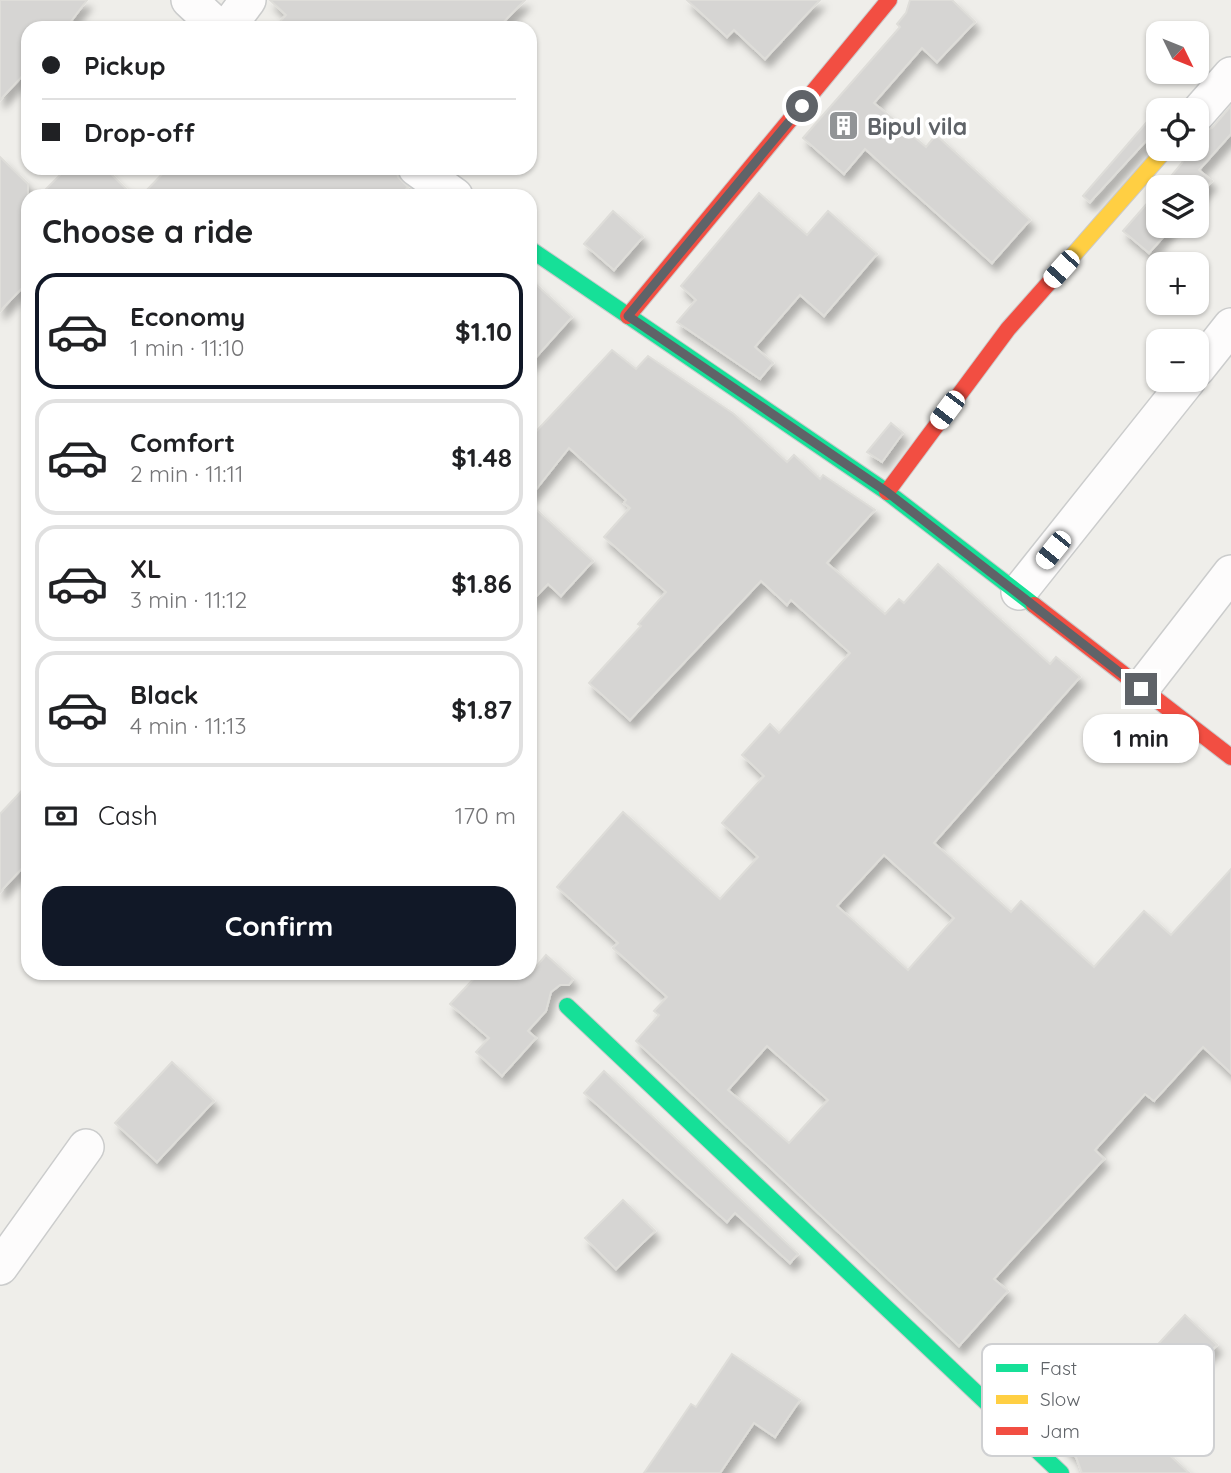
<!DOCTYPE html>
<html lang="en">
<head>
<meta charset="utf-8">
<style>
	:root { --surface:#fff; --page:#f6f6f6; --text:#202124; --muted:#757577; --line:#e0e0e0; --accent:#111827 }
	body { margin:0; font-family:Quicksand,sans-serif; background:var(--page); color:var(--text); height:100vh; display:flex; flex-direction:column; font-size:26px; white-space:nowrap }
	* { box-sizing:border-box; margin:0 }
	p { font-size:23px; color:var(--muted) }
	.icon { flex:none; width:38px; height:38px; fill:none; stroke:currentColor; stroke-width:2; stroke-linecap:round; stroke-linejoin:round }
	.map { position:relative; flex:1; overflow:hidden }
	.details { position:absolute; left:21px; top:189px; width:516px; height:791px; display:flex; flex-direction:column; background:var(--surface); border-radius:21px; box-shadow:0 2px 5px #0004 }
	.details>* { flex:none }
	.banner { position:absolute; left:21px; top:21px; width:516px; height:154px; border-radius:21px; box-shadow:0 2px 5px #0004; display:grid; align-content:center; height:154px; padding:0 21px; background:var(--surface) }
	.needle { width:46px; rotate:133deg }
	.controls { position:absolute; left:1146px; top:21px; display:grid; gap:14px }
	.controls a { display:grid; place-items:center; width:63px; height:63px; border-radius:14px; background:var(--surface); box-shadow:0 2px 5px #0004; font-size:35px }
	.end { position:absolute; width:32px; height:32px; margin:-16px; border:9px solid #5f6368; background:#fff; box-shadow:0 0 0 4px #fff }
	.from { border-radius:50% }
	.bubble { position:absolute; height:49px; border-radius:21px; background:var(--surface); box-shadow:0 2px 5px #0004; font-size:23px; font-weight:700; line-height:49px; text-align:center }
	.car { position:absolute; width:21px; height:42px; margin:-21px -10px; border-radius:9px; box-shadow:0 0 5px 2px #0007; background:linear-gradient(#fff 24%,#345 0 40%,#fff 0 76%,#345 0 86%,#fff 0) }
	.banner b { display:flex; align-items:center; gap:24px; height:66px; font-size:26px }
	.banner b+b { border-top:2px solid var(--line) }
	.banner i { width:18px; height:18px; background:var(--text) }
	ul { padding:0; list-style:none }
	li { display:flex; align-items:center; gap:21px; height:116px; margin:0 14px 10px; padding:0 7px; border:4px solid var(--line); border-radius:21px }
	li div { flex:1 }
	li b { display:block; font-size:26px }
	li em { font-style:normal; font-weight:700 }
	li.current { border-color:var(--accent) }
	li>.icon { width:63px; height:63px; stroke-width:1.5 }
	h2 { padding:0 21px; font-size:32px; line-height:84px }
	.pay { display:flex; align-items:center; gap:18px; height:77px; padding:0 21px; font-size:26px }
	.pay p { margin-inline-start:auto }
	.cta { display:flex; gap:14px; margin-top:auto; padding:14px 21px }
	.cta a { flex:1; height:80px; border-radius:21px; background:var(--accent); color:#fff; font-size:28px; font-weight:700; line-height:80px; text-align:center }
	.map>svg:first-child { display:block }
</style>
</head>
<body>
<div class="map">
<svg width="1231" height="1473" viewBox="0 0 1231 1473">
	<defs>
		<filter id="shadow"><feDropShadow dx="4.5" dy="8" stdDeviation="3.5" flood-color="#0004"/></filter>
	</defs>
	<rect width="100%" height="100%" fill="#efeeea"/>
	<g fill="#d6d5d3" stroke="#deddd9" stroke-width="2" fill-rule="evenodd" filter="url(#shadow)">
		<polygon points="0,0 87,0 66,28 28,28 28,70 0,100"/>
		<polygon points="270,0 525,0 498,28 274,28 286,15"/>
		<polygon points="687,0 820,0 765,59 734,30 727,37"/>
		<polygon points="910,0 952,0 975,22 937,62 922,48 874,103 926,147 936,135 1030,220 992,263 865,149 844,174 803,138 900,27 897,24 906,13"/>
		<polygon points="1231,106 1231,134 1199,170 1212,181 1197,198 1197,187 1162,187 1182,163 1187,149 1197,149 1197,134 1212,128"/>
		<polygon points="1146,123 1155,131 1090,202 1083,196"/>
		<polygon points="0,157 28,184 28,282 0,311"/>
		<polygon points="67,168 105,168 133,196 39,196"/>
		<polygon points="168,168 396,168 398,177 408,187 400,196 141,196"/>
		<polygon points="1158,191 1158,226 1173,226 1149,253 1123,231"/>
		<polygon points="759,193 807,235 828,211 877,254 824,316 800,295 755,347 773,363 760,379 677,322 696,300 681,286"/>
		<polygon points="613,211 643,237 614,270 584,244"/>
		<polygon points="530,279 572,317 530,364"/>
		<path d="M 612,350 L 636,369 L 648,356 L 734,414 L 787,462 L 794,455 L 820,479 L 823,475 L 875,510 L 827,563 L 885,614 L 899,599 L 904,603 L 938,564 L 1050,664 L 1056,657 L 1080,677 L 934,843 L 1011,912 L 1021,901 L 1094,967 L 1144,911 L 1171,935 L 1231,869 L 1231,1073 L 1203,1047 L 1154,1101 L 1145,1094 L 1095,1150 L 1104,1159 L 994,1279 L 1008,1291 L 959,1346 L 636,1041 L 659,1015 L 654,1011 L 667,997 L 613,948 L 618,943 L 557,887 L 623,812 L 720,899 L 758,857 L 722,823 L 764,776 L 742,755 L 770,724 L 779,733 L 850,653 L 791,600 L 787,605 L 761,581 L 630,720 L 589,683 L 641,626 L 638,624 L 666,592 L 604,537 L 630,508 L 624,503 L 626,500 L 569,448 L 530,497 L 530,438 ZM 884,855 L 954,918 L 908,970 L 837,906 ZM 767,1046 L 828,1100 L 789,1143 L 728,1090 Z"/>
		<polygon points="891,423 903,433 882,462 867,452"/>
		<polygon points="530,504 593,561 561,596 548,584 530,603"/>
		<polygon points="28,784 28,862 0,892 0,814"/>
		<polygon points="546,955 573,979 569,985 560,985 551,992 546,1011 528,1031 536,1038 502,1076 476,1052 489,1038 450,1004 479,973 531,973"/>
		<polygon points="172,1062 214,1101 157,1162 115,1123"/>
		<polygon points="604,1071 798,1254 790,1263 735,1213 727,1222 584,1093"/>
		<polygon points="623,1200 655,1231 616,1269 585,1238"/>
		<polygon points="1185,1315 1217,1345 1140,1428 1189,1473 1082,1473 1076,1457 1019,1403 1070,1349 1115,1391"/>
		<polygon points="732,1354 800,1400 775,1437 754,1423 720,1473 644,1473 691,1404 696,1407"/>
	</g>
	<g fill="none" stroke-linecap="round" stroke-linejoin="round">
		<defs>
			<g id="street">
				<polyline points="189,0 219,28"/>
				<polyline points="227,28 248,0"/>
				<polyline points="1197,114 1231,75"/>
				<polyline points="416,168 455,196"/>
				<polyline points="1197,369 1231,326"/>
				<polyline points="1019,592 1188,380"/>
				<polyline points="1141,689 1231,573"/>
				<polyline points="0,1267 86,1147"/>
			</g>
			<g id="fast">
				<polyline points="530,249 887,492 1034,605"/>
				<polyline points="567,1006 1061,1473"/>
			</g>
			<polyline id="slow" points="1062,268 1166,149"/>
			<g id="jam">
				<polyline points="628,316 889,0"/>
				<polyline points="887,492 1008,329 1062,268"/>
				<polyline points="1034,605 1231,757"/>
			</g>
		</defs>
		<use href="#street" stroke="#cbcccc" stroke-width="38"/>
		<use href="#fast" stroke="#cacacb" stroke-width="18"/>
		<use href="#slow" stroke="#cacacb" stroke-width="18"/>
		<use href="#jam" stroke="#cacacb" stroke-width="18"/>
		<use href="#street" stroke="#fdfcfc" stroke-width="35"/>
		<use href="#fast" stroke="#16e098" stroke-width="16"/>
		<use href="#slow" stroke="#ffcf43" stroke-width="16"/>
		<use href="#jam" stroke="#f24e42" stroke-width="16"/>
	</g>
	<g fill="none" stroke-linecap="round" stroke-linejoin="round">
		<polyline stroke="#5f6368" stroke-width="9" points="802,106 628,316 887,492 1141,689"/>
	</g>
	<defs>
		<symbol id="building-square" viewBox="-11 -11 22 22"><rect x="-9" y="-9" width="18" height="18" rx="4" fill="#919496" stroke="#fff"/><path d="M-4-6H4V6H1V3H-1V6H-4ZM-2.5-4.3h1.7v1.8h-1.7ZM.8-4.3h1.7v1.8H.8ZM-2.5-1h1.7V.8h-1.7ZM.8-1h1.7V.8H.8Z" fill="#fff"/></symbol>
	</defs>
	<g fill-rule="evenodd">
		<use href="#building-square" x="826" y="108" width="35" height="35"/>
	</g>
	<g text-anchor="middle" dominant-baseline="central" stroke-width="7" stroke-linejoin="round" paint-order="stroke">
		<g font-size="23" font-weight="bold" fill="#5f6368" stroke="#fff" text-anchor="start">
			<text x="867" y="126">Bipul vila</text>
		</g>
	</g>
	<rect x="982" y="1344" width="232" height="112" rx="10" fill="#fff" stroke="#cfd0d2" stroke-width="2"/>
	<rect x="996" y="1364" width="32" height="8" fill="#16e098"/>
	<rect x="996" y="1395" width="32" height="9" fill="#ffcf43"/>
	<rect x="996" y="1427" width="32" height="8" fill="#f24e42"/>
	<g font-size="19" fill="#5f6368">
		<text x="1040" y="1375">Fast</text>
		<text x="1040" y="1406">Slow</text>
		<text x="1040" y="1438">Jam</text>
	</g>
</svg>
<div class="controls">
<a><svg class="needle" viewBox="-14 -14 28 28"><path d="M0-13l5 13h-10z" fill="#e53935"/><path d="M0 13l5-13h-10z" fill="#757577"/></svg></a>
<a><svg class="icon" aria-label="locate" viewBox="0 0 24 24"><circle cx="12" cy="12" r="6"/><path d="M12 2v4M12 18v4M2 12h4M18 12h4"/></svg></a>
<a><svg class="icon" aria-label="layers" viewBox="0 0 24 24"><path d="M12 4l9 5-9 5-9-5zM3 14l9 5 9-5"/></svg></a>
<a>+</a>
<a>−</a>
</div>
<i class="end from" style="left:802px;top:106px"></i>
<i class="end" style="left:1141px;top:689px"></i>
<div class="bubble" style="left:1083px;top:714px;width:116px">1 min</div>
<i class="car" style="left:1061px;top:269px;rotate:222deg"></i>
<i class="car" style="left:947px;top:410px;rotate:217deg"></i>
<i class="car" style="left:1053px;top:550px;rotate:219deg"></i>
<div class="banner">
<b><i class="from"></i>Pickup</b>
<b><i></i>Drop-off</b>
</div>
<section class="details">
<h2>Choose a ride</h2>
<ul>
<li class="current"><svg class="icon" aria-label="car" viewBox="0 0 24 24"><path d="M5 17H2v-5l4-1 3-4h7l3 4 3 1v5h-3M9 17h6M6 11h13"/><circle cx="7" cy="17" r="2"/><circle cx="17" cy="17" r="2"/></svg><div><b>Economy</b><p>1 min · 11:10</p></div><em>$1.10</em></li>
<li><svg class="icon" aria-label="car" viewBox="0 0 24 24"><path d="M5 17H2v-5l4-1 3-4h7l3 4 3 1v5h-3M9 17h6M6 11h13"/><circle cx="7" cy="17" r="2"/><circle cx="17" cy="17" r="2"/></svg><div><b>Comfort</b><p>2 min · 11:11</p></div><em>$1.48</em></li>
<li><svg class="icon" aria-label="car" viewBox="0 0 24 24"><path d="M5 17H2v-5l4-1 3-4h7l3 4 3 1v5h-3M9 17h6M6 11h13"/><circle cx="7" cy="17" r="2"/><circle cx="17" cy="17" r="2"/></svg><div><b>XL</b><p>3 min · 11:12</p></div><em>$1.86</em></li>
<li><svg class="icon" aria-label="car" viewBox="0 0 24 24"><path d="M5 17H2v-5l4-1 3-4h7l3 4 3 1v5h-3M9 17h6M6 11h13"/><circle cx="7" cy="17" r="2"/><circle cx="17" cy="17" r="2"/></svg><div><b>Black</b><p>4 min · 11:13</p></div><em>$1.87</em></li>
</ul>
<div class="pay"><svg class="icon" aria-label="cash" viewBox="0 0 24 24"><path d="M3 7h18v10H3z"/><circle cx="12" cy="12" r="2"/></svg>Cash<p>170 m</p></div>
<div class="cta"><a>Confirm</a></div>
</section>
</div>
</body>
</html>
